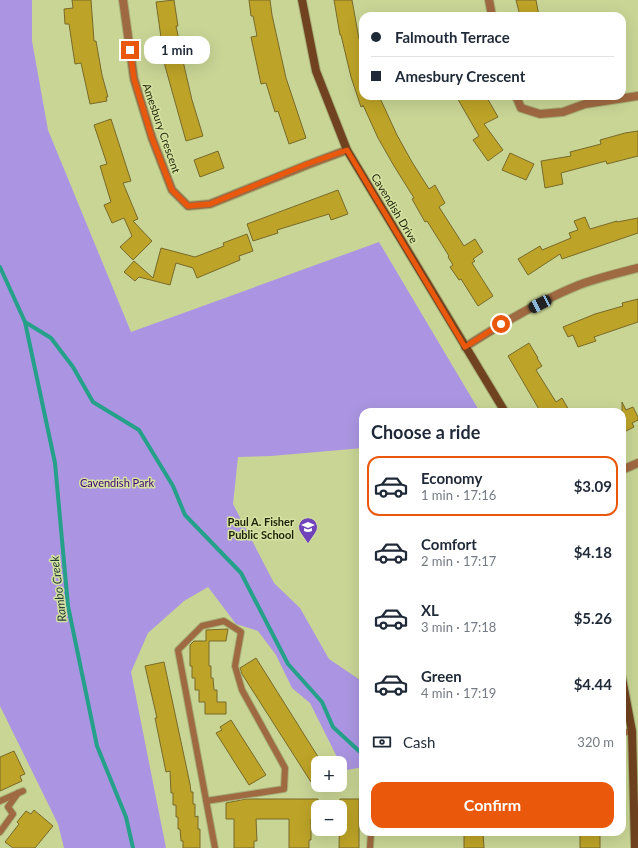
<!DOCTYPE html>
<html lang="en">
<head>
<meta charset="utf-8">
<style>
	:root { --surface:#fff; --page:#f2f2f3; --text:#1f2937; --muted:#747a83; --line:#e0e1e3; --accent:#ea580c }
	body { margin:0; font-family:Lato,sans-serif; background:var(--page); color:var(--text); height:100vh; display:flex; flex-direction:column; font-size:15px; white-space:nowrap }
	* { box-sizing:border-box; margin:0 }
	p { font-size:13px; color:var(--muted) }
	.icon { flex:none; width:22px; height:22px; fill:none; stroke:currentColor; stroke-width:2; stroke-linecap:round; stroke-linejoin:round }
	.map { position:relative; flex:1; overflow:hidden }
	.panel { position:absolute; left:359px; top:408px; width:267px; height:428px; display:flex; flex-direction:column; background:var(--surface); border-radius:12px; box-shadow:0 4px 16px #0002 }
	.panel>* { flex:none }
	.top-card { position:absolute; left:359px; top:12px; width:267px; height:88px; border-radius:12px; box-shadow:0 4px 16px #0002; display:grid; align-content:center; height:88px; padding:0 12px; background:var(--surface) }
	.buttons { position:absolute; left:311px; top:756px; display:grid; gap:8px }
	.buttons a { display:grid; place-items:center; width:36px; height:36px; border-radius:8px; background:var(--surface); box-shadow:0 4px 16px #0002; font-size:20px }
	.end { position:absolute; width:18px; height:18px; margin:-9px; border:5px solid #ea580c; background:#fff; box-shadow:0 0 0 2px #fff }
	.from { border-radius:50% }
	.bubble { position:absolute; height:28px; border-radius:12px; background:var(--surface); box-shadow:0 4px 16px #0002; font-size:13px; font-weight:700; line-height:28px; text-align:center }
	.car { position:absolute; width:12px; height:24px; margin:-12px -6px; border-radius:5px; box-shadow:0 0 3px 1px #0007; background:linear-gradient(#222 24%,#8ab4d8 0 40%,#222 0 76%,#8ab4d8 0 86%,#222 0) }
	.top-card b { display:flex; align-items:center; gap:14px; height:38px; font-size:15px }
	.top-card b+b { border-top:1px solid var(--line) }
	.top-card i { width:10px; height:10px; background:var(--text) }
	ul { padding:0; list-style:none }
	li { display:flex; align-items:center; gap:12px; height:60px; margin:0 8px 6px; padding:0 4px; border:2px solid transparent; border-radius:12px }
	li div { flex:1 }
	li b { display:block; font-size:15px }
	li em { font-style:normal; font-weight:700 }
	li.selected { border-color:var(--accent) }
	li>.icon { width:36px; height:36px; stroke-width:1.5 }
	h2 { padding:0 12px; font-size:18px; line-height:48px }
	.pay { display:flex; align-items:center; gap:10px; height:44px; padding:0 12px; font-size:15px }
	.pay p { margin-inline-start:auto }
	.button { display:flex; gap:8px; margin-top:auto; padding:8px 12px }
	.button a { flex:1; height:46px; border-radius:12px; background:var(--accent); color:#fff; font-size:16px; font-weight:700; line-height:46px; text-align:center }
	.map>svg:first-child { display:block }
</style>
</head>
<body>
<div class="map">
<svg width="638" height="848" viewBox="0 0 638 848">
	<rect width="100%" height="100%" fill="#c9d595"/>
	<polygon fill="#ab95e2" points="0,0 32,0 32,41 48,130 131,332 379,242 480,412 363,412 363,448 271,456 238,457 233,504 274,583 300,608 329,659 363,682 363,767 341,771 340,763 310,703 292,688 276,655 258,631 236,624 208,587 184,601 148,633 131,672 166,848 64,848 58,824 0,706"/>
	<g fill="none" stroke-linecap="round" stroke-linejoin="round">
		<g stroke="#25a089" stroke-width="4">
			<polyline points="0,267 25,322 55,463 68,606 97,746 126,817 133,848"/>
			<polyline points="25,322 51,338 73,367 93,402 139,430 173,486 185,515 241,573 288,664 322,702 333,727 359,751 363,753"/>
		</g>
	</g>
	<g fill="#bda327" stroke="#786a2a">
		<polygon points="72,0 91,0 94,41 96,41 102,75 108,97 106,97 107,101 90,104 81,63 75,64 69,24 65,24 64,9 73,8"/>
		<polygon points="174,0 178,26 176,26 181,49 188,48 190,60 183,61 192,100 203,136 186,141 165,66 156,2"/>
		<polygon points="249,0 270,0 272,15 286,78 306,138 289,144 278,111 275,112 266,83 261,84 251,37 257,36 253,16 251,16"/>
		<polygon points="334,0 352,0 359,39 361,39 363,45 363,96 379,96 397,135 412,162 429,189 435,185 445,203 439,207 464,246 475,239 483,252 473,259 475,261 472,263 493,296 478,306 461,279 459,280 450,267 453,265 448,257 449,256 427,221 425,222 412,199 414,198 394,166 378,138 363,105 363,106 361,107 351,77 341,35 340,35"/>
		<polygon points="516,0 536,0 539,16 520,16"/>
		<polygon points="456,96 486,96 498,117 484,124 503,150 488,161 473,140 479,136"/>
		<polygon points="111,119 131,181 123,183 138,219 133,221 152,241 133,260 120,247 132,236 124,218 112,223 104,205 111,202 100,166 107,164 94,125"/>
		<polygon points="638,131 638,156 607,164 606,161 561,173 563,184 545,188 541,161 571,156 570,152 601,144 600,140 625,133"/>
		<polygon points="218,151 224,168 200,177 194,160"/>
		<polygon points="510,153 534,164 526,180 502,170"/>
		<polygon points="338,190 348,214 331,220 329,214 277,230 278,233 253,241 247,224"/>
		<polygon points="585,217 590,229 617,221 617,222 638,218 638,233 562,259 560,254 528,275 518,259 540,246 542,250 571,238 569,233 578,230 574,221"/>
		<polygon points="247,234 253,251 239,256 240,260 197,278 193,268 176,263 170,285 139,277 135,281 124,272 134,261 153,278 161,248 195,257 224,246 223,243"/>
		<polygon points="638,299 638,322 594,337 596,341 578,347 573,335 568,337 563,327 595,314 623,306 622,303"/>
		<polygon points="529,343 538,358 537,358 542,366 536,370 556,402 562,398 570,412 538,412 540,411 508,356"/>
		<polygon points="622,402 626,410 633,407 638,417 638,420 632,423 634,427 622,433"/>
		<polygon points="228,629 226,641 209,641 209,666 211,666 211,678 213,678 214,690 217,690 217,702 226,702 226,714 205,714 205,702 199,702 199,690 195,690 195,678 192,678 192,666 190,666 190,645 194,641 206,641 206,630"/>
		<polygon points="256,658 322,763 318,763 318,777 311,782 242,674 240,668"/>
		<polygon points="164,662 190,784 191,792 193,792 193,804 195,804 195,817 198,816 198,829 200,829 200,848 183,848 183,841 181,841 180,829 178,829 178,817 176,817 176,805 173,805 173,793 171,793 170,771 166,772 155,718 157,718 145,666"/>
		<polygon points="231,720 266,775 249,785 216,733 222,730 220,727"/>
		<polygon points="14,751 25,774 20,776 22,781 0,791 0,757"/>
		<polygon points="246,799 318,799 318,819 311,819 311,840 309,840 309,848 289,848 289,819 256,819 257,841 254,841 254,848 234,848 234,819 226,819 226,803"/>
		<polygon points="340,799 359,799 359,848 339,848"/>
		<polygon points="34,810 53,826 35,848 13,848 5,842 19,824 17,822 26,811 31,814"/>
		<polygon points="464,832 483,832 484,848 464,848"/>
		<rect x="580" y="832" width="20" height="16"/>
	</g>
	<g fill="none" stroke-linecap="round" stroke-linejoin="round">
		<defs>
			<g id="lane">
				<polyline points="622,733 632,731"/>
				<polyline points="0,801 23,791"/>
				<polyline points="206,801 284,789 285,768 242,690 235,666 241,632 224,621 202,626 178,650 215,848"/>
				<polyline points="0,832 13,814 8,807 18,793"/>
				<polyline points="370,848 371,832"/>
			</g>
			<g id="street">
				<polyline points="123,0 134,79 152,138 172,190 188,206 210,204 307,165 347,150"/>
				<polyline points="489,0 492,16"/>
				<polyline points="516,96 521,108 540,114 563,112 585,104 638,96"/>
				<path d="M 465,347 C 501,324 539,301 579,285 C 598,278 618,273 638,268"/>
				<polyline points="622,470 638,463"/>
			</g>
			<g id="secondary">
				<polyline points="302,0 316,71 347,150 505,412"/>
				<polyline points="622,678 632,731 635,848"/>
			</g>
		</defs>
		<use href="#lane" stroke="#a7b179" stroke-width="8"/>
		<use href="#street" stroke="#a7b179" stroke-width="10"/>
		<use href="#secondary" stroke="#a7b179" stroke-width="10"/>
		<use href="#lane" stroke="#9f6941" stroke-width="6"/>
		<use href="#street" stroke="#9f6941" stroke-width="8"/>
		<use href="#secondary" stroke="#70421f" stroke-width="8"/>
	</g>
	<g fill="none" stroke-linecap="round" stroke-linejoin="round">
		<polyline stroke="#ea580c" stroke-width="5" points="130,50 134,79 152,138 172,190 188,206 210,204 307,164 347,150 465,347 501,324"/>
	</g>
	<defs>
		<symbol id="school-pin" viewBox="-11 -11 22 30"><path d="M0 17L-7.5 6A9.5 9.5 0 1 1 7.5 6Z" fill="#7043bb" stroke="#d6e2a1"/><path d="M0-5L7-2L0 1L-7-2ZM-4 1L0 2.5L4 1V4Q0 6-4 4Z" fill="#fff"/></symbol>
	</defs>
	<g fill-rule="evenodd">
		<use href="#school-pin" x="297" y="516" width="22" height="30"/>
	</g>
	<g text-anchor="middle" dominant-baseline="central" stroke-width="3" stroke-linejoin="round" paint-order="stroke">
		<g font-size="11" fill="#1d2107" stroke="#d6e2a1">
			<text transform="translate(162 128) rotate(71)">Amesbury Crescent</text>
			<text transform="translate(395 208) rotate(59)">Cavendish Drive</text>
		</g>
		<g font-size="11" fill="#3b0075" stroke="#d6e2a1">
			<text x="117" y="482">Cavendish Park</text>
		</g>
		<g font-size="11" font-weight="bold" fill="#1d2107" stroke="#d6e2a1" text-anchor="end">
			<text x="294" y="521">Paul A. Fisher<tspan x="294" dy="13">Public School</tspan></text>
		</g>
		<g font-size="12" font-style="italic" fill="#243d37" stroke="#d6e2a1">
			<text transform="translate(58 589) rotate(-97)">Rambo Creek</text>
		</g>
	</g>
</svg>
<div class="buttons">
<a>+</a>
<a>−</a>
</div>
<i class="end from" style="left:501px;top:324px"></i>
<i class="end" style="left:130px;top:50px"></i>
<div class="bubble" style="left:144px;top:36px;width:66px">1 min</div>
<i class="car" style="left:540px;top:304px;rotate:243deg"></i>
<div class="top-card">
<b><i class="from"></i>Falmouth Terrace</b>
<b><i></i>Amesbury Crescent</b>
</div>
<section class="panel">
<h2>Choose a ride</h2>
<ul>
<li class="selected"><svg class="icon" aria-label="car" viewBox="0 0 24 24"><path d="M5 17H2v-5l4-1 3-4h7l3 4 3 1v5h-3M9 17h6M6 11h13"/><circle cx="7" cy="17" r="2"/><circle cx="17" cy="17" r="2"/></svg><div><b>Economy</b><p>1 min · 17:16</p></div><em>$3.09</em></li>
<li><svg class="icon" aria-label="car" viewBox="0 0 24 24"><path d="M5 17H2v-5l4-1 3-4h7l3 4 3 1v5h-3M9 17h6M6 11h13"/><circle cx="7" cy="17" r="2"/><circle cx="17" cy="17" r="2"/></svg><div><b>Comfort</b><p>2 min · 17:17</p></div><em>$4.18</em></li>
<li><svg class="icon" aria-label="car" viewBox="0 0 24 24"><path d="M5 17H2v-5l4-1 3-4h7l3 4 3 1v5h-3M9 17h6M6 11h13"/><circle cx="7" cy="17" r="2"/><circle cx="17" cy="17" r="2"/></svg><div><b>XL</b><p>3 min · 17:18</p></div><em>$5.26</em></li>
<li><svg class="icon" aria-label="car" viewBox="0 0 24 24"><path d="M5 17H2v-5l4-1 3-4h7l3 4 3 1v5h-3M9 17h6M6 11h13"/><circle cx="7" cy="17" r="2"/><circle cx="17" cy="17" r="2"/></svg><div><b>Green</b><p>4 min · 17:19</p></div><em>$4.44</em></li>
</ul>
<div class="pay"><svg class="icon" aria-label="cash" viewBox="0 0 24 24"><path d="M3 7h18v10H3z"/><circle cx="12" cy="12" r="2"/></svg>Cash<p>320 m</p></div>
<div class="button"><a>Confirm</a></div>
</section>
</div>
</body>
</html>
